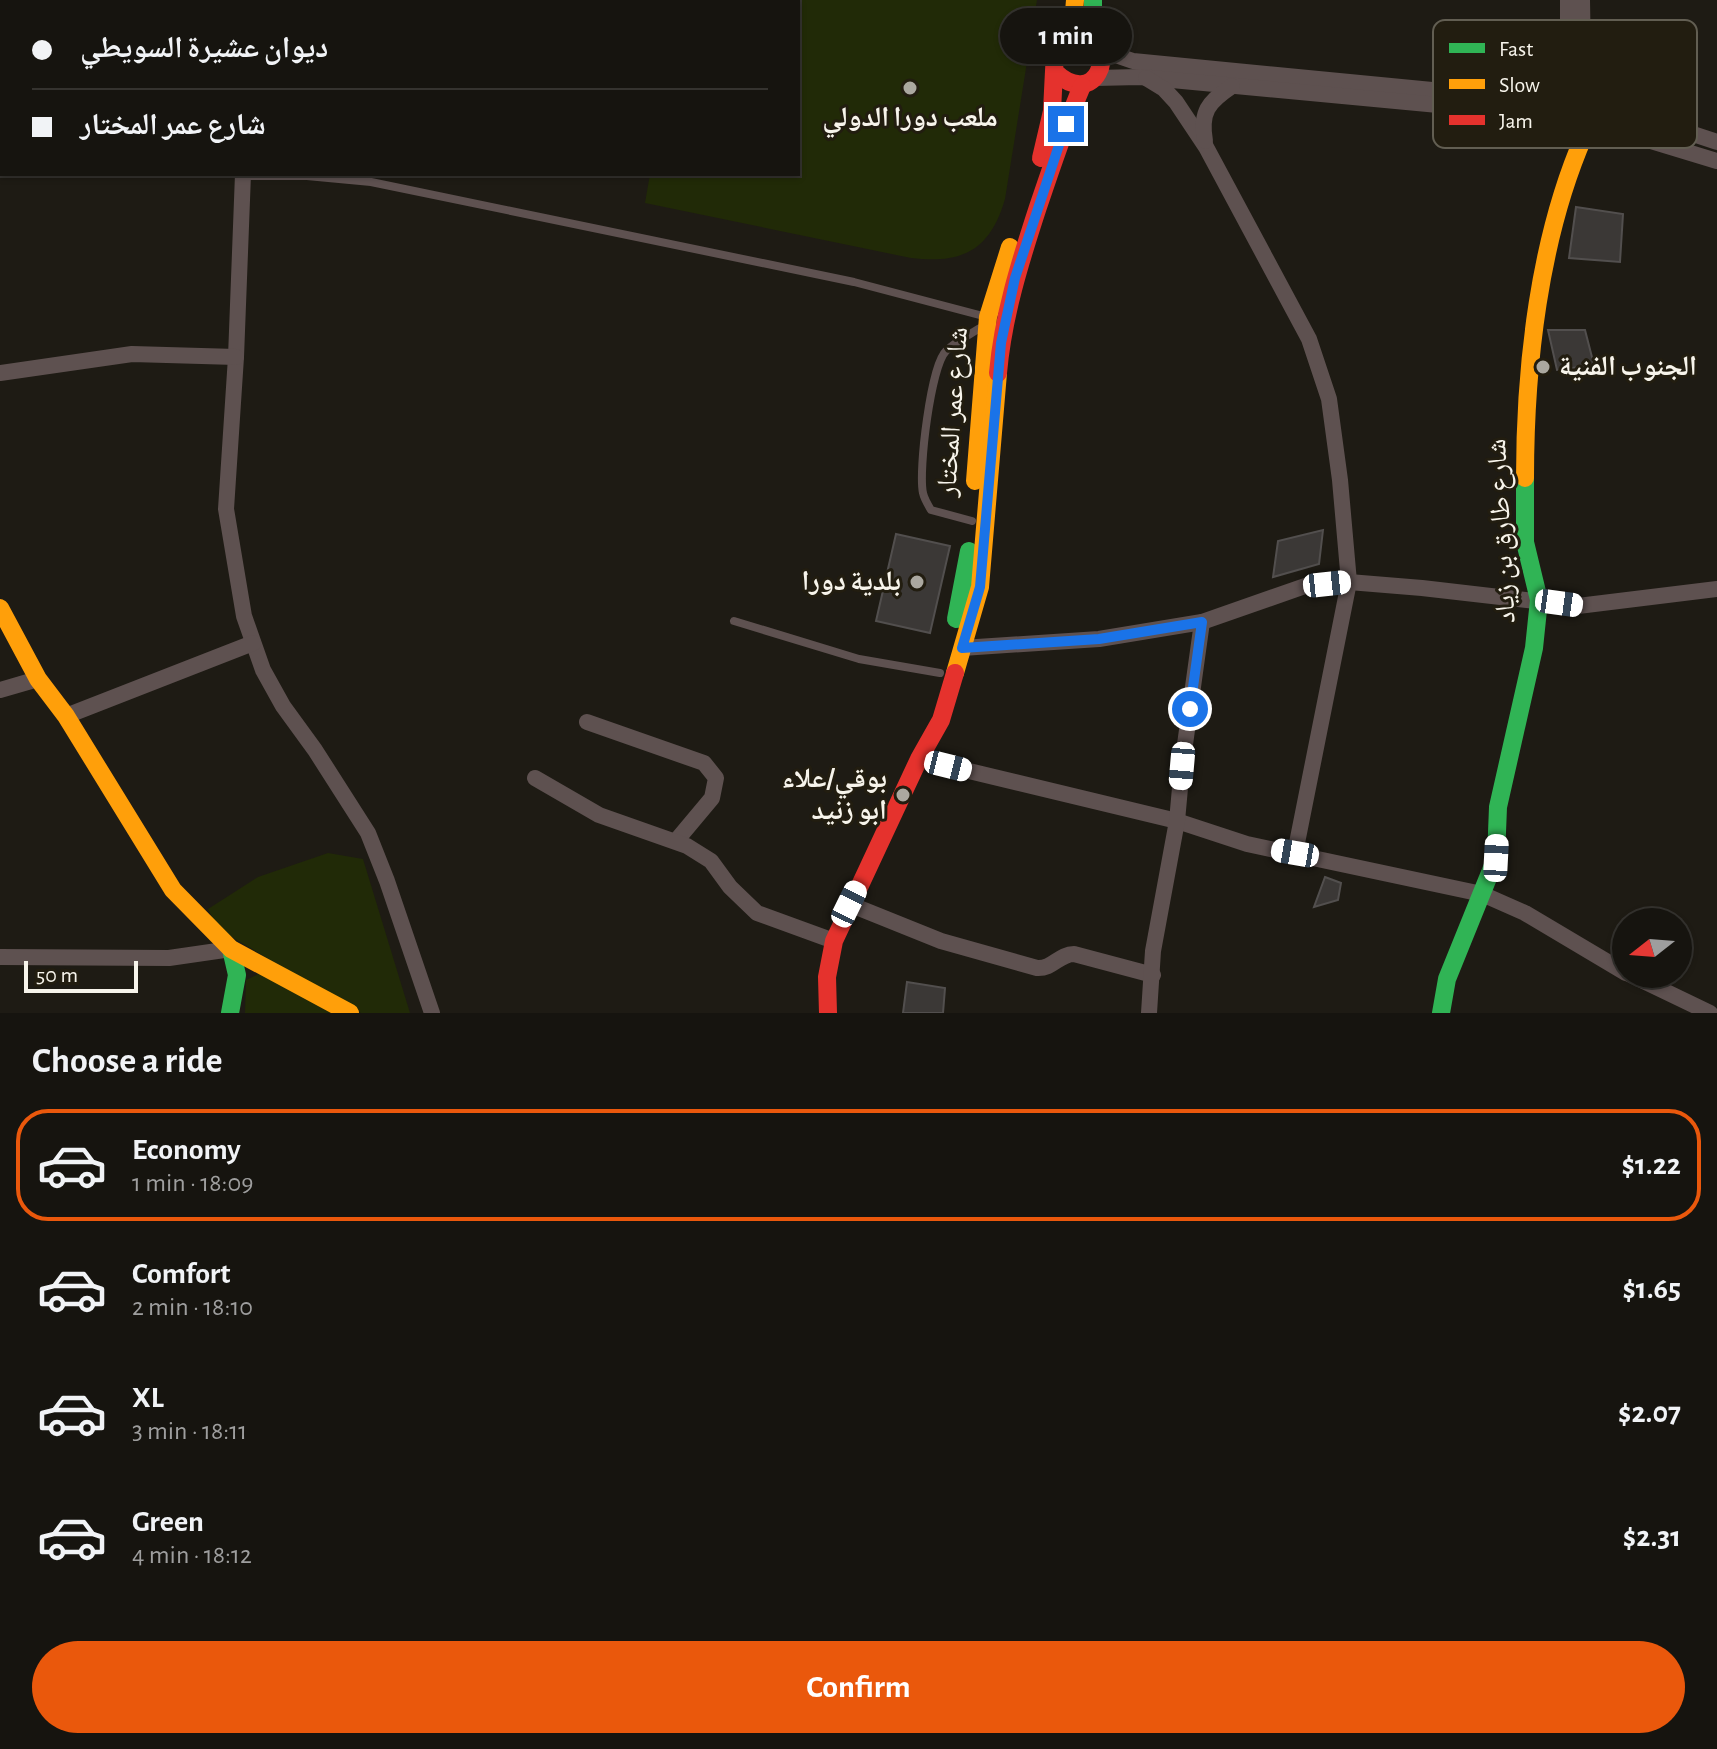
<!DOCTYPE html>
<html lang="en">
<head>
<meta charset="utf-8">
<style>
	:root { --surface:#16140f; --page:#23211d; --text:#f1f3f6; --muted:#9e9e9e; --line:#35332f; --accent:#ea580c }
	body { margin:0; font-family:"Alegreya Sans","Noto Naskh Arabic",sans-serif; background:var(--page); color:var(--text); height:100vh; display:flex; flex-direction:column; font-size:30px; white-space:nowrap }
	* { box-sizing:border-box; margin:0 }
	p { font-size:26px; color:var(--muted) }
	.icon { flex:none; width:44px; height:44px; fill:none; stroke:currentColor; stroke-width:2; stroke-linecap:round; stroke-linejoin:round }
	.map { position:relative; height:1013px; overflow:hidden }
	.sheet { display:flex; flex-direction:column; background:var(--surface); flex:1 }
	.sheet>* { flex:none }
	.hud { position:absolute; left:0px; top:0px; width:800px; height:176px; box-shadow:0 2px 6px #0004,0 0 0 2px var(--line); display:grid; align-content:center; height:176px; padding:0 32px; background:var(--surface) }
	.needle { width:52px; rotate:253deg }
	.controls { position:absolute; left:1612px; top:908px; display:grid; gap:16px }
	.controls a { display:grid; place-items:center; width:80px; height:80px; border-radius:50%; background:var(--surface); box-shadow:0 2px 6px #0004,0 0 0 2px var(--line); font-size:40px }
	.scale { position:absolute; left:24px; bottom:20px; width:114px; box-sizing:border-box; padding-left:8px; border:4px solid #f7f4eb; border-top:0; font-size:22px; line-height:28px; white-space:nowrap; color:#f7f4eb; -webkit-text-stroke:6px #221d10; paint-order:stroke }
	.end { position:absolute; width:36px; height:36px; margin:-18px; border:10px solid #1a73e8; background:#fff; box-shadow:0 0 0 4px #fff }
	.from { border-radius:50% }
	.bubble { position:absolute; height:56px; border-radius:28px; background:var(--surface); box-shadow:0 2px 6px #0004,0 0 0 2px var(--line); font-size:26px; font-weight:700; line-height:56px; text-align:center }
	.car { position:absolute; width:24px; height:48px; margin:-24px -12px; border-radius:10px; box-shadow:0 0 6px 2px #0007; background:linear-gradient(#fff 24%,#345 0 40%,#fff 0 76%,#345 0 86%,#fff 0) }
	.hud b { display:flex; align-items:center; gap:28px; height:76px; font-size:30px }
	.hud b+b { border-top:2px solid var(--line) }
	.hud i { width:20px; height:20px; background:var(--text) }
	ul { padding:0; list-style:none }
	li { display:flex; align-items:center; gap:24px; height:112px; margin:0 16px 12px; padding:0 16px; border:4px solid transparent; border-radius:32px }
	li div { flex:1 }
	li b { display:block; font-size:30px }
	li em { font-style:normal; font-weight:700 }
	li.active { border-color:var(--accent) }
	li>.icon { width:72px; height:72px; stroke-width:1.5 }
	h2 { padding:0 32px; font-size:36px; line-height:96px }
	.primary-button { display:flex; gap:16px; margin-top:auto; padding:16px 32px }
	.primary-button a { flex:1; height:92px; border-radius:48px; background:var(--accent); color:#fff; font-size:32px; font-weight:700; line-height:92px; text-align:center }
	.map>svg:first-child { display:block }
</style>
</head>
<body>
<div class="map">
<svg width="1717" height="1013" viewBox="0 0 1717 1013">
	<rect width="100%" height="100%" fill="#1e1b14"/>
	<g fill="#212a07">
		<path d="M 680,0 L 1037,0 L 1005,199 C 990,251 962,264 911,258 L 645,203 L 650,174 L 798,174 L 798,2 L 680,2 Z"/>
		<polygon points="328,853 363,859 410,1013 361,1013 218,929 208,909 258,877"/>
		<polygon points="263,972 332,1013 245,1013 246,980"/>
	</g>
	<g fill="#3b3836" stroke="#524f4e" stroke-width="2">
		<polygon points="1576,207 1623,214 1620,262 1569,258"/>
		<polygon points="1548,330 1585,330 1594,365 1557,370"/>
		<polygon points="1323,530 1319,564 1273,577 1278,541"/>
		<polygon points="896,534 950,546 930,633 876,621"/>
		<polygon points="1325,877 1341,883 1338,900 1314,907"/>
		<polygon points="907,982 945,988 943,1013 903,1013"/>
	</g>
	<g fill="none" stroke-linecap="round" stroke-linejoin="round">
		<g stroke="#5e5150" stroke-width="8">
			<polyline points="243,176 307,176 371,182 854,282 987,317"/>
			<path d="M 972,521 L 931,510 C 928,505 924,498 923,493 C 918,471 931,365 946,351 C 956,341 971,334 983,326"/>
			<polyline points="734,621 859,659 940,673"/>
		</g>
		<g stroke="#5e5150" stroke-width="16">
			<polyline points="243,0 243,2"/>
			<polyline points="1582,0 1583,58 1588,95"/>
			<polyline points="59,2 59,0"/>
			<polyline points="1098,49 1133,61 1526,99 1556,96"/>
			<path d="M 1095,78 L 1140,77 L 1502,111 C 1517,114 1536,116 1549,125 C 1556,129 1559,137 1569,139 C 1575,140 1582,138 1586,134 C 1608,119 1592,83 1566,91 C 1550,96 1546,111 1551,125"/>
			<polyline points="1146,78 1164,89 1176,102 1206,147 1309,339 1329,399 1340,480 1349,582 1295,853"/>
			<polyline points="1560,93 1568,61 1568,0"/>
			<polyline points="1593,101 1717,142"/>
			<polyline points="1590,131 1638,137 1717,161"/>
			<path d="M 1205,141 C 1200,112 1208,102 1232,86"/>
			<polyline points="243,174 236,357 226,509 244,616 263,670 283,706 315,750 368,833 387,881 432,1013"/>
			<polyline points="0,373 132,354 236,357"/>
			<polyline points="962,648 1099,639 1202,622 1305,586 1349,582 1422,588 1578,606 1717,589"/>
			<polyline points="0,690 38,679"/>
			<polyline points="66,716 253,643"/>
			<polyline points="587,722 704,763 716,778 712,798 676,841"/>
			<polyline points="919,759 1177,821 1247,844 1482,894 1525,913 1626,973"/>
			<polyline points="535,778 599,815 687,846 711,861 730,887 757,913 834,941"/>
			<path d="M 849,904 L 941,941 L 1037,968 C 1053,969 1059,954 1074,954 L 1153,975"/>
			<polyline points="0,957 169,958 231,949"/>
			<polyline points="1629,974 1710,1013"/>
			<polyline points="1149,1013 1153,951 1177,821 1182,766 1202,622"/>
		</g>
		<g stroke="#30b455" stroke-width="18">
			<polyline points="1093,0 1093,43"/>
			<polyline points="956,619 969,551"/>
			<polyline points="230,1013 237,975 231,949"/>
			<polyline points="1441,1013 1447,979 1496,858 1498,807 1534,648 1539,600 1525,542 1525,478"/>
		</g>
		<g stroke="#ff9f0a" stroke-width="18">
			<polyline points="1072,37 1075,0"/>
			<path d="M 1525,478 C 1525,366 1539,239 1584,136"/>
			<polyline points="975,481 988,317 1010,247"/>
			<polyline points="0,608 38,679 66,716 173,890 231,949 350,1013"/>
			<polyline points="955,673 980,587 998,373"/>
		</g>
		<g stroke="#e5322d" stroke-width="18">
			<path d="M 1041,158 L 1052,111 L 1055,51 C 1062,42 1071,35 1083,38 C 1120,48 1095,110 1055,72"/>
			<path d="M 998,373 C 1003,316 1020,262 1038,207 C 1052,166 1065,126 1082,86"/>
			<polyline points="828,1013 827,977 834,941 919,759 941,720 955,673"/>
		</g>
	</g>
	<g fill="none" stroke-linecap="round" stroke-linejoin="round">
		<polyline stroke="#1a73e8" stroke-width="10" points="1066,124 1015,278 1001,343 980,587 962,648 1099,639 1202,622 1190,709"/>
	</g>
	<g fill="#aba8a0" stroke="#221d10" stroke-width="3">
		<circle cx="910" cy="88" r="8"/>
		<circle cx="1543" cy="367" r="8"/>
		<circle cx="917" cy="582" r="8"/>
		<circle cx="903" cy="795" r="8"/>
	</g>
	<g text-anchor="middle" dominant-baseline="central" stroke-width="6" stroke-linejoin="round" paint-order="stroke">
		<g font-size="28" font-weight="bold" fill="#f7f4eb" stroke="#221d10" text-anchor="end">
			<text x="910" y="118" text-anchor="middle">ملعب دورا الدولي</text>
			<text x="1559" y="367" text-anchor="start">الجنوب الفنية</text>
			<text x="901" y="582">بلدية دورا</text>
			<text x="887" y="779">بوقي/علاء<tspan x="887" dy="32">ابو زنيد</tspan></text>
		</g>
		<g font-size="28" fill="#f7f4eb" stroke="#221d10">
			<text transform="translate(953 412) rotate(-86)">شارع عمر المختار</text>
			<text transform="translate(1502 531) rotate(-93)">شارع طارق بن زياد</text>
		</g>
	</g>
	<rect x="1433" y="20" width="264" height="128" rx="12" fill="#221d10" stroke="#625e52" stroke-width="2"/>
	<rect x="1449" y="43" width="36" height="10" fill="#30b455"/>
	<rect x="1449" y="79" width="36" height="10" fill="#ff9f0a"/>
	<rect x="1449" y="115" width="36" height="10" fill="#e5322d"/>
	<g font-size="22" fill="#f7f4eb">
		<text x="1499" y="56">Fast</text>
		<text x="1499" y="92">Slow</text>
		<text x="1499" y="128">Jam</text>
	</g>
</svg>
<div class="controls">
<a><svg class="needle" viewBox="-14 -14 28 28"><path d="M0-13l5 13h-10z" fill="#e53935"/><path d="M0 13l5-13h-10z" fill="#9e9e9e"/></svg></a>
</div>
<div class="scale">50 m</div>
<i class="end from" style="left:1190px;top:709px"></i>
<i class="end" style="left:1066px;top:124px"></i>
<div class="bubble" style="left:1000px;top:8px;width:132px">1 min</div>
<i class="car" style="left:1327px;top:584px;rotate:84deg"></i>
<i class="car" style="left:1559px;top:603px;rotate:98deg"></i>
<i class="car" style="left:948px;top:766px;rotate:104deg"></i>
<i class="car" style="left:1182px;top:766px;rotate:185deg"></i>
<i class="car" style="left:1295px;top:853px;rotate:280deg"></i>
<i class="car" style="left:1496px;top:858px;rotate:3deg"></i>
<i class="car" style="left:849px;top:904px;rotate:26deg"></i>
<div class="hud">
<b><i class="from"></i>ديوان عشيرة السويطي</b>
<b><i></i>شارع عمر المختار</b>
</div>
</div>
<section class="sheet">
<h2>Choose a ride</h2>
<ul>
<li class="active"><svg class="icon" aria-label="car" viewBox="0 0 24 24"><path d="M5 17H2v-5l4-1 3-4h7l3 4 3 1v5h-3M9 17h6M6 11h13"/><circle cx="7" cy="17" r="2"/><circle cx="17" cy="17" r="2"/></svg><div><b>Economy</b><p>1 min · 18:09</p></div><em>$1.22</em></li>
<li><svg class="icon" aria-label="car" viewBox="0 0 24 24"><path d="M5 17H2v-5l4-1 3-4h7l3 4 3 1v5h-3M9 17h6M6 11h13"/><circle cx="7" cy="17" r="2"/><circle cx="17" cy="17" r="2"/></svg><div><b>Comfort</b><p>2 min · 18:10</p></div><em>$1.65</em></li>
<li><svg class="icon" aria-label="car" viewBox="0 0 24 24"><path d="M5 17H2v-5l4-1 3-4h7l3 4 3 1v5h-3M9 17h6M6 11h13"/><circle cx="7" cy="17" r="2"/><circle cx="17" cy="17" r="2"/></svg><div><b>XL</b><p>3 min · 18:11</p></div><em>$2.07</em></li>
<li><svg class="icon" aria-label="car" viewBox="0 0 24 24"><path d="M5 17H2v-5l4-1 3-4h7l3 4 3 1v5h-3M9 17h6M6 11h13"/><circle cx="7" cy="17" r="2"/><circle cx="17" cy="17" r="2"/></svg><div><b>Green</b><p>4 min · 18:12</p></div><em>$2.31</em></li>
</ul>
<div class="primary-button"><a>Confirm</a></div>
</section>
</body>
</html>
